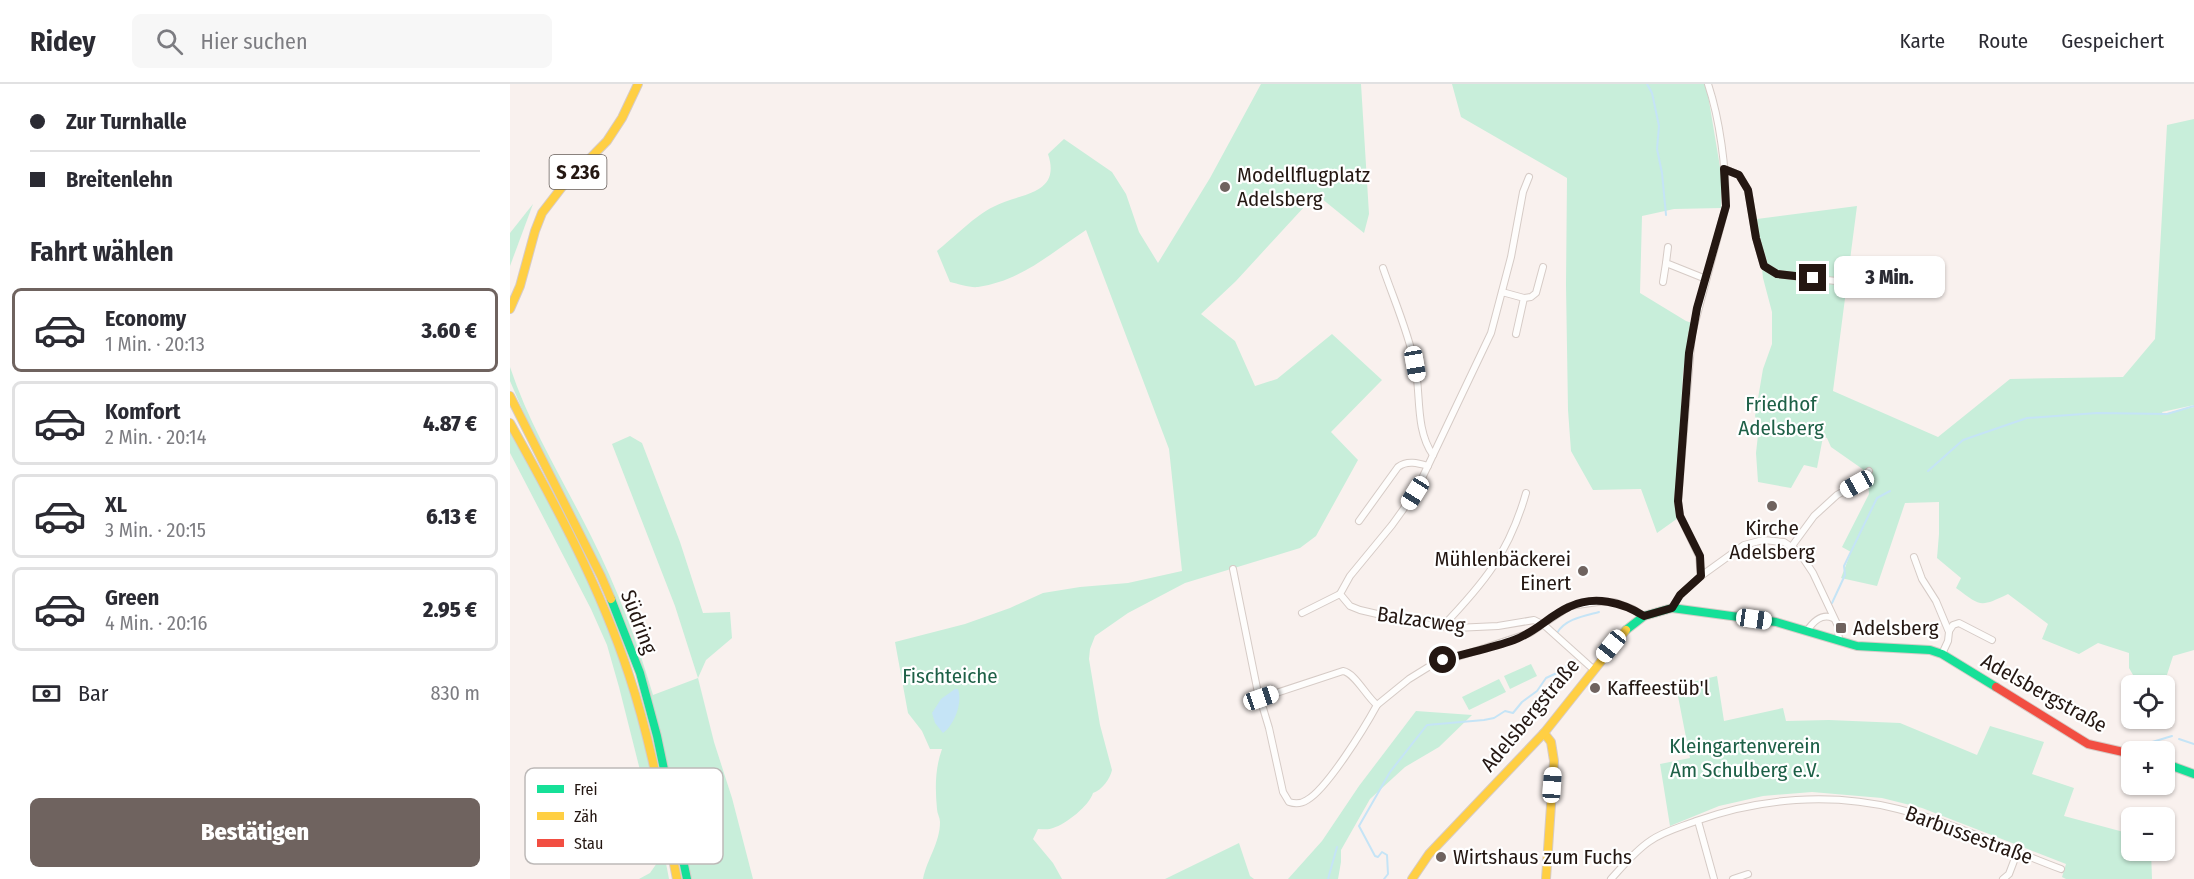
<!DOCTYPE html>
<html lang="de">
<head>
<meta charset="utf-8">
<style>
	:root { --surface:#fff; --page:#f7f7f7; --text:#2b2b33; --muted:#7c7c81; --line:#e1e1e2; --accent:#6f635f }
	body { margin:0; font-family:"Fira Sans Condensed",sans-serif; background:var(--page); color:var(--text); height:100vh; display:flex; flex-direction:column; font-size:22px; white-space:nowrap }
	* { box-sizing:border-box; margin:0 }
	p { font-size:20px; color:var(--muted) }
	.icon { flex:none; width:33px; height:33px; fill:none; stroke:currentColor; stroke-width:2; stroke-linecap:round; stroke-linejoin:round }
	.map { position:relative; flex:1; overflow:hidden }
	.drawer { display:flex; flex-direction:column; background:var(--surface); width:510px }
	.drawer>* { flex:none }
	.banner { display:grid; align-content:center; height:132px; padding:0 30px; background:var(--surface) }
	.tools { position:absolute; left:1611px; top:591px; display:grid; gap:12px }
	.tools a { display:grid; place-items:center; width:54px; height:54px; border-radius:9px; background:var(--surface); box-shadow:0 2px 4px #0004; font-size:30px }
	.end { position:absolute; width:27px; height:27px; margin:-14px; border:8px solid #241712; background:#fff; box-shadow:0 0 0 3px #fff }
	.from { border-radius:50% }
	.bubble { position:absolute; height:42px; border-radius:9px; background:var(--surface); box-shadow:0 2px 4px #0004; font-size:20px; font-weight:800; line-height:42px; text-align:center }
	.car { position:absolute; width:18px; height:36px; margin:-18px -9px; border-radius:8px; box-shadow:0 0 4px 2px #0007; background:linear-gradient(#fff 24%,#345 0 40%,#fff 0 76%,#345 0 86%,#fff 0) }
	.banner b { display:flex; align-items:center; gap:21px; height:57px; font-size:22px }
	.banner b+b { border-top:2px solid var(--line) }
	.banner i { width:15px; height:15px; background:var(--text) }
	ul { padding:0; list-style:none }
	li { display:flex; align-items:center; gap:18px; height:84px; margin:0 12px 9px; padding:0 18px; border:3px solid var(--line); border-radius:9px }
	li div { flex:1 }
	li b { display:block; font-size:22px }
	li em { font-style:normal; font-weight:800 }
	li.active { border-color:var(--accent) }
	li>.icon { width:54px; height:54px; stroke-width:1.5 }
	h2 { padding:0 30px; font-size:27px; line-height:72px }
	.pay { display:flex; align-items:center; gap:15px; height:66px; padding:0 30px; font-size:22px }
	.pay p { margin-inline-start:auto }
	.primary-button { display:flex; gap:12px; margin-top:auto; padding:12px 30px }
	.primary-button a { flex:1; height:69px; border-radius:9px; background:var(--accent); color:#fff; font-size:24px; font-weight:800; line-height:69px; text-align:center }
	header { display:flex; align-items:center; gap:36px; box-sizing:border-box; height:84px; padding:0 30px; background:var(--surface); border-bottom:2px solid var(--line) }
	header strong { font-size:28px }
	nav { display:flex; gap:33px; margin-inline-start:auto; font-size:21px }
	.search { width:420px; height:54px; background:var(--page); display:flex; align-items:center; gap:15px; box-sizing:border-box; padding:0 21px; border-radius:9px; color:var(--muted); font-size:22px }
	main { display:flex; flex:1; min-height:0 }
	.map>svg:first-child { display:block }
</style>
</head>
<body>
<header>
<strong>Ridey</strong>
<div class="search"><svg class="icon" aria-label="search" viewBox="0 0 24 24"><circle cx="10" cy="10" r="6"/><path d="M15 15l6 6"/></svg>Hier suchen</div>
<nav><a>Karte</a><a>Route</a><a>Gespeichert</a></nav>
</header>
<main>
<section class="drawer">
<div class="banner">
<b><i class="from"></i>Zur Turnhalle</b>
<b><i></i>Breitenlehn</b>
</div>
<h2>Fahrt wählen</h2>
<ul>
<li class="active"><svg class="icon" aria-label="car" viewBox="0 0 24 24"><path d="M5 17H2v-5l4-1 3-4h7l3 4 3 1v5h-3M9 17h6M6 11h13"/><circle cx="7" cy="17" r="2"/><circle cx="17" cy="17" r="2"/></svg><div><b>Economy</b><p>1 Min. · 20:13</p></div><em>3.60 €</em></li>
<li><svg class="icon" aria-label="car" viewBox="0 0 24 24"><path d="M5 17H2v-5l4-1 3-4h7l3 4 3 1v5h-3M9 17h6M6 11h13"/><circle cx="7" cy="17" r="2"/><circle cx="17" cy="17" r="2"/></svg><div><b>Komfort</b><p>2 Min. · 20:14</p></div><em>4.87 €</em></li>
<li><svg class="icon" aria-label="car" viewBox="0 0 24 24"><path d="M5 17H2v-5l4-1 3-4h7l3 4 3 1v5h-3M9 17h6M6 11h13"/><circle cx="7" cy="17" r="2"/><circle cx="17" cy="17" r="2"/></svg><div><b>XL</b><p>3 Min. · 20:15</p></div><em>6.13 €</em></li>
<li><svg class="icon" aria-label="car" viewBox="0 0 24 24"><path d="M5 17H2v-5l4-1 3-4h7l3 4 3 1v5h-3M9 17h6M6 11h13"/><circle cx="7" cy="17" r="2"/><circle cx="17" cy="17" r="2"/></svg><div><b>Green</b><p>4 Min. · 20:16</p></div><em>2.95 €</em></li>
</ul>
<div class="pay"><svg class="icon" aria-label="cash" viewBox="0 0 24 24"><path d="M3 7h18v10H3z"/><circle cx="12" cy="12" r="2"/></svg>Bar<p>830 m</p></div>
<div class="primary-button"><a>Bestätigen</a></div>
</section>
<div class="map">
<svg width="1684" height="795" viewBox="0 0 1684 795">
	<rect width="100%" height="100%" fill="#f9f1ee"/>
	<g fill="#c8eeda">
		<path d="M 751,0 L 851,0 L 859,130 L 854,149 L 806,110 L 726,197 L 691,230 L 725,257 L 745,302 L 767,295 L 822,250 L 872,296 L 821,348 L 848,376 L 806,452 L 790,464 L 675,499 L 618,529 L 585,552 L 580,565 L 579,575 L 590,641 L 602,686 C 600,695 592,706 583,709 C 579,722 556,740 543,744 C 539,746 533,745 528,745 L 523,755 L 543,779 L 552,795 L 413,795 C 417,775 430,759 430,738 C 430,734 427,729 427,725 C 425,705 425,684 432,665 L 420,665 L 412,647 L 398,629 L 385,558 L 455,540 L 500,524 L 533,509 L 570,503 L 618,499 L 672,487 L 659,365 L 576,146 C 541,169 511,197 468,203 C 460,204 449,200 440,198 L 427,167 C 442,155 467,130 483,123 C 508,109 552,112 538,70 L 554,55 L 602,88 L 616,110 L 629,148 L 648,179 L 700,94 Z"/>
		<polygon points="942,0 1195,0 1197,5 1211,89 1211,124 1164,125 1132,132 1130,209 1176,237 1182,239 1173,288 1166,417 1168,434 1147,449 1131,405 1083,406 1061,367 1058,326 1056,201 1057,94 951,33"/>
		<path d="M 1684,35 L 1684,321 L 1652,328 L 1653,330 L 1684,323 L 1684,566 L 1663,572 L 1654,600 L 1626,596 L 1619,584 L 1619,569 L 1588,559 L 1569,570 L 1532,555 L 1538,540 L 1498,510 C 1469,524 1471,522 1446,504 L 1451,494 L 1427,474 L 1429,450 L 1429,418 L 1395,419 L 1367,502 L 1331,494 L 1341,468 L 1332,463 L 1359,410 L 1358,395 L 1361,391 L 1321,363 L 1317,354 L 1313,353 L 1307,384 L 1294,381 L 1281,404 L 1248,398 L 1246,369 L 1249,342 L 1245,332 L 1253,285 L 1262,260 L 1262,228 L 1253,194 L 1247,135 L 1347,122 L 1323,307 L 1428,353 L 1500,295 L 1613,293 L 1645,255 L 1657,41 Z"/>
		<polygon points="23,120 0,182 0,149"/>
		<path d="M 0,283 C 20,343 53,396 81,452 C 107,504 127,556 143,611 L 188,594 L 165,522 L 102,360 L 120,352 L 132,359 L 170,458 L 193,529 L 220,528 L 222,554 L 196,576 L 188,594 L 204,658 L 222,714 L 243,795 L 181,795 L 123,557 L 88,476 L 22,348 L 0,297 Z"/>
		<path d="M 0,348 C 44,428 90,509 117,596 C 136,654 146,715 158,775 L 155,774 L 159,795 L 129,795 L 140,789 L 147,779 L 133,698 L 109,603 L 97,561 L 81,525 L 0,369 Z"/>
		<polygon points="1021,580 1027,592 1000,605 994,592"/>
		<polygon points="1207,592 1214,637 1273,624 1276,637 1319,636 1390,639 1467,671 1480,642 1534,658 1522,690 1564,704 1554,732 1621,750 1622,766 1641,767 1642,795 1556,795 1552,793 1556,780 1412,724 1372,714 1302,708 1253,712 1209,722 1160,742 1150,680 1180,674 1166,602"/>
		<polygon points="989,595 996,608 959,626 952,613"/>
		<polygon points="906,627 962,631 929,663 895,683 860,715 831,766 831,778 828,795 778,795 812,757 849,702"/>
		<polygon points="729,759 740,792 744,795 655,795"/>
	</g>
	<path fill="#c5e4f6" d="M 445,605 L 448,605 C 453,619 444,641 433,649 L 425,639 L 422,629 L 431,615 Z"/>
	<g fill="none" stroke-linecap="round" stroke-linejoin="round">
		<g stroke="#c5e4f6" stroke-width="2">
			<polyline points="1137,0 1142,9 1149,42 1147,65 1152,89 1156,131"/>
			<polyline points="1418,387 1453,356 1517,334 1587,329 1657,330 1684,322"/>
			<polyline points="1322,519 1335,491 1334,482 1367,414 1380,407"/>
			<path d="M 1047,549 C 1055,535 1074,532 1089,528"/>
			<polyline points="1669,655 1684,660"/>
			<polyline points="1629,662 1662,652"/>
			<polyline points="818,795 827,763"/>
			<polyline points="874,795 878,790 877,771 872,768 868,773 865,772 849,742 880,688 917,641 974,636 984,634 995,627 1003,629 1012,618 1027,607 1036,594 1049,588 1064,576"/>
		</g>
		<defs>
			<g id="street">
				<polyline points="1214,85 1229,91 1238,106 1246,154 1254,182 1267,190 1334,198"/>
				<polyline points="1019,93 1013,108 1001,173 981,249 905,409 882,441 840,492 830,510 840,522 850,526 906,539 945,544 988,542 1024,536 1034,541 1083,585"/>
				<polyline points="1158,163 1156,179 1196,195"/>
				<path d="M 873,184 C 884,216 898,247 905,281 C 911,309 905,346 923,371"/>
				<polyline points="1153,198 1156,179"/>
				<polyline points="992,208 1014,214 1006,250"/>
				<polyline points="1014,214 1021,213 1026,209 1033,183"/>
				<path d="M 849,437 L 888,383 C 897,376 908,379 918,382"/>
				<polyline points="1282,462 1304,432 1327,411 1347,400 1359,387"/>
				<polyline points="1404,473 1412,495 1426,517 1439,548 1438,557 1432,570"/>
				<path d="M 723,485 L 747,604 L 759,644 L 773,708 L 779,718 C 785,720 791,720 797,716 C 817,705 855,643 867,621"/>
				<path d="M 1191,492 L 1189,472 L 1170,432 L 1168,417 L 1182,250 L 1216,122 C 1216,84 1210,36 1198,0"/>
				<polyline points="1162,524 1170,511 1191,492 1234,461 1253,456 1274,458 1289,468 1303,489 1328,542 1329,557"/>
				<polyline points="792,529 830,510"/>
				<path d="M 932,543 C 974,499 999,469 1016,409"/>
				<path d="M 1297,547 C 1303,538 1311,529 1323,534"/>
				<polyline points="1439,547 1443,541 1449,539 1482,556"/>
				<path d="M 751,614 L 833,587 C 845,589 856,612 867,621 L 899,595 L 920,582 L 1020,549 L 1060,522 L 1088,518 L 1104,518 L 1123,525 L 1134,532"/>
				<polyline points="1188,737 1204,795"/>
				<path d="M 1101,795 C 1113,782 1125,767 1140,757 C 1154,747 1171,743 1186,737 C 1250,714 1321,708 1388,725 C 1444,739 1497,765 1551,785"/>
				<polyline points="1223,795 1238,790"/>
				<polyline points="1493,795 1499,790 1507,769"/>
			</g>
			<g id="fast">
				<polyline points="101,515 130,589 147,652 177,795"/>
				<polyline points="1116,546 1134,532 1162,524 1266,538 1347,562 1420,566 1432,570 1486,603"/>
				<polyline points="1654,679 1684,690"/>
			</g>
			<g id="slow">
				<polyline points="0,225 10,202 25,147 32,129 52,103 97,57 112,34 128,0"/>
				<polyline points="0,312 91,492 101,515"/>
				<path d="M 0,339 C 45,420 90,502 119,591 C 141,657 153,726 167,795"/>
				<polyline points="1034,649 1041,658 1044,677 1036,795"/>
				<polyline points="902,795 919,770 1034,649 1116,546"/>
			</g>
			<polyline id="jam" points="1486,603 1578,660 1622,670"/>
		</defs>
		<use href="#street" stroke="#d6cbc6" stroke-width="8"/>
		<use href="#fast" stroke="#d6cbc6" stroke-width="10"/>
		<use href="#slow" stroke="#d6cbc6" stroke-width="10"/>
		<use href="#jam" stroke="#d6cbc6" stroke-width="10"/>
		<use href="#street" stroke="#fefdfc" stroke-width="6"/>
		<use href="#fast" stroke="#16e098" stroke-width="8"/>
		<use href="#slow" stroke="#ffcf43" stroke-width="8"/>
		<use href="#jam" stroke="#f24e42" stroke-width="8"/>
	</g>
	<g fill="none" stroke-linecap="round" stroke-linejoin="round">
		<path stroke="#241712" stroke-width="8" d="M 933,576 C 956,569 982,564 1004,556 C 1026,548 1039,532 1059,523 C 1084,511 1112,518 1134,532 L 1162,524 L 1170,511 L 1191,492 L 1190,472 L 1170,432 L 1168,417 L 1179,269 L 1187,224 L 1216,122 L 1214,85 L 1229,91 L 1238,106 L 1246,154 L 1254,182 L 1267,190 L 1303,194"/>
	</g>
	<g fill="#6f635f" stroke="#fff" stroke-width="2">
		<circle cx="715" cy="103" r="6"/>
		<circle cx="1262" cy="422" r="6"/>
		<circle cx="1073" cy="487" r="6"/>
		<rect x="1325" y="538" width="12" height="12" rx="3"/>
		<circle cx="1085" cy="604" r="6"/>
		<circle cx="931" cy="773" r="6"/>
	</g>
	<g text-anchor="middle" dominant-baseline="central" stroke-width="4.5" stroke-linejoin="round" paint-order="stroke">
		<rect fill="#fff" stroke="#665d59" stroke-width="1.5" x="39.5" y="71" width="57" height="34" rx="4.5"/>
		<g font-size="20" font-weight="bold" fill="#241712">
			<text x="68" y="88">S 236</text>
		</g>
		<g font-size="21" fill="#241712" stroke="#fff" text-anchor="start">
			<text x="727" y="91">Modellflugplatz<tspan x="727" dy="24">Adelsberg</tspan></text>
			<text x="1262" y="444" text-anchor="middle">Kirche<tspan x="1262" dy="24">Adelsberg</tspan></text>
			<text x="1061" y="475" text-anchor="end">Mühlenbäckerei<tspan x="1061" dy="24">Einert</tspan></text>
			<text x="1343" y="544">Adelsberg</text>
			<text x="1097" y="604">Kaffeestüb'l</text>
			<text x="943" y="773">Wirtshaus zum Fuchs</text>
		</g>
		<g font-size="21" fill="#1e6047" stroke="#fff">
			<text x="1271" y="320">Friedhof<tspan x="1271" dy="24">Adelsberg</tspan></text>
			<text x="440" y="592">Fischteiche</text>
			<text x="1235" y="662">Kleingartenverein<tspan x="1235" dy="24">Am Schulberg e.V.</tspan></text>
		</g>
		<g font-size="21" fill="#241712" stroke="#fff">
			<text transform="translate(911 536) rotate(8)">Balzacweg</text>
			<text transform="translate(129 538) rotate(69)">Südring</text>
			<text transform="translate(1534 609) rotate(29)">Adelsbergstraße</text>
			<text transform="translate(1020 631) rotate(-50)">Adelsbergstraße</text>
			<text transform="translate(1459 751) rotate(20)">Barbussestraße</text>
		</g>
	</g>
	<rect x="15" y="684" width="198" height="96" rx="9" fill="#fff" stroke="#bdb9b8" stroke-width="1.5"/>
	<rect x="27" y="701" width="27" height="8" fill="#16e098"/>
	<rect x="27" y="728" width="27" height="8" fill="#ffcf43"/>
	<rect x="27" y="755" width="27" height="8" fill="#f24e42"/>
	<g font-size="16" fill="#241712">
		<text x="64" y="711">Frei</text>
		<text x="64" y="738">Zäh</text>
		<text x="64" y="765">Stau</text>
	</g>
</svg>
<div class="tools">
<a><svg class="icon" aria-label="locate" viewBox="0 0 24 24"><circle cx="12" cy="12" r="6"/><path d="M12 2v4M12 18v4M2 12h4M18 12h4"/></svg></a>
<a>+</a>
<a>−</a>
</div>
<i class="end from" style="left:933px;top:576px"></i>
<i class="end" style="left:1303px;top:194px"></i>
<div class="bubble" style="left:1324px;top:172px;width:111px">3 Min.</div>
<i class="car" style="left:905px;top:280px;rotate:170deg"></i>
<i class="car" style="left:1347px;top:400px;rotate:241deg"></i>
<i class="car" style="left:905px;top:409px;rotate:212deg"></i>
<i class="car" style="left:1244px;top:535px;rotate:98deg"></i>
<i class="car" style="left:1101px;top:562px;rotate:219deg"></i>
<i class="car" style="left:751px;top:614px;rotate:71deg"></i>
<i class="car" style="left:1042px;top:701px;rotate:4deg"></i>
</div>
</main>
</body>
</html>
